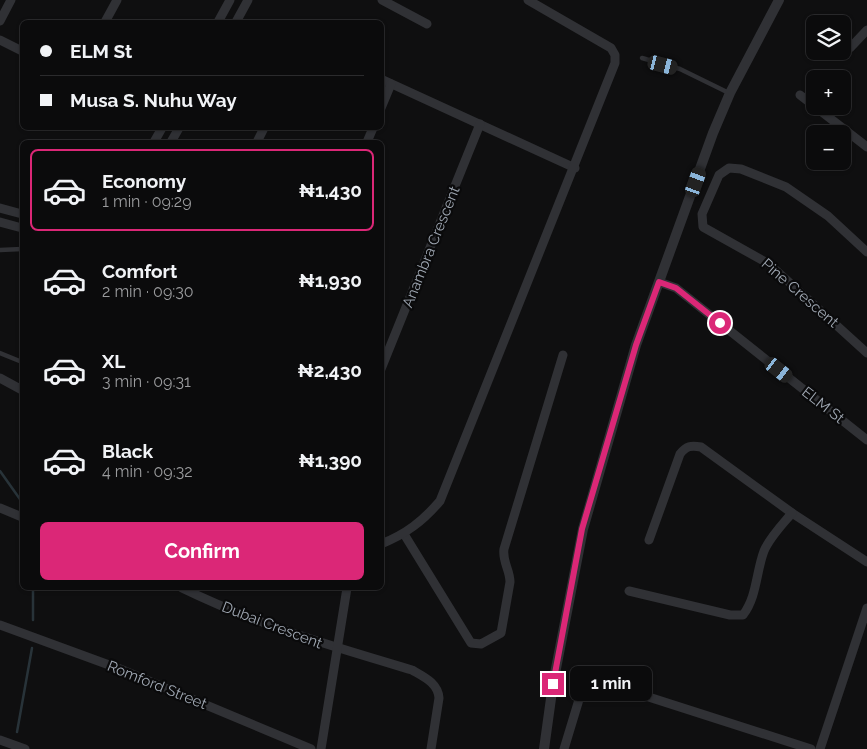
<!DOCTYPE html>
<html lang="en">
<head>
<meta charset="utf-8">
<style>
	:root { --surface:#0b0b0c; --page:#141415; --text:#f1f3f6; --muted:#9a9b9d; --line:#2b2b2d; --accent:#db2777 }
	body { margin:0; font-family:Raleway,sans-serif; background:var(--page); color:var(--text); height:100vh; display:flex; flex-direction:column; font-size:19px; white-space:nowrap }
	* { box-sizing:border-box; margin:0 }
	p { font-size:16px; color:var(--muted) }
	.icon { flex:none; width:28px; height:28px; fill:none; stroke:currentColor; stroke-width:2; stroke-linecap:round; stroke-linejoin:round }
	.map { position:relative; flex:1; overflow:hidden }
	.sheet { position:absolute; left:20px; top:140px; width:364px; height:450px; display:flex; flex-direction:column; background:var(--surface); border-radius:8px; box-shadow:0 1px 4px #0004,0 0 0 1px var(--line) }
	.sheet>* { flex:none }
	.banner { position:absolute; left:20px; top:20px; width:364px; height:110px; border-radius:8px; box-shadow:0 1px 4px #0004,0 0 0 1px var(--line); display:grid; align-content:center; height:110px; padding:0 20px; background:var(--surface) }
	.tools { position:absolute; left:806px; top:15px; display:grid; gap:10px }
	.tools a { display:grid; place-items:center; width:45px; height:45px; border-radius:8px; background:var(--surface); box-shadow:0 1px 4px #0004,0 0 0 1px var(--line); font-size:25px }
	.end { position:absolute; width:22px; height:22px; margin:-11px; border:6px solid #db2777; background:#fff; box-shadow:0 0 0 2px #fff }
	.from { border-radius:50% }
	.bubble { position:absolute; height:35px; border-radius:8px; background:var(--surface); box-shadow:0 1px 4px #0004,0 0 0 1px var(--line); font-size:16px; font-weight:700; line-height:35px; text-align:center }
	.car { position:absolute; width:15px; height:30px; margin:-15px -8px; border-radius:6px; box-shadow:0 0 4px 1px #0007; background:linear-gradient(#222 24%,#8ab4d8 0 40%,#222 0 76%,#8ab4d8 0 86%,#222 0) }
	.banner b { display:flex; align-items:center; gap:18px; height:48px; font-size:19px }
	.banner b+b { border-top:1px solid var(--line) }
	.banner i { width:12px; height:12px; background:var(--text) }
	ul { padding:9px 0 0; list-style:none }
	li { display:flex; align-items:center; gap:15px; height:82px; margin:0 10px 8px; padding:0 10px; border:2px solid transparent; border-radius:8px }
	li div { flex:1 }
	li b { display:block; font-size:19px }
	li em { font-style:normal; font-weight:700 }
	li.active { border-color:var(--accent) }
	li>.icon { width:45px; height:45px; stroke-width:1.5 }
	.button { display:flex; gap:10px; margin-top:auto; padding:10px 20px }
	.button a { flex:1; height:58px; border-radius:8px; background:var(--accent); color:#fff; font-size:20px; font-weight:700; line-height:58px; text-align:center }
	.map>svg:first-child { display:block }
</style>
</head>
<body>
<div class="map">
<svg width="867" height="749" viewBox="0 0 867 749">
	<rect width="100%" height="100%" fill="#0f0f10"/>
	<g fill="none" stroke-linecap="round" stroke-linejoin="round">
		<g stroke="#283339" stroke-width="2.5">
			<polyline points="0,471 22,502"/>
			<polyline points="33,588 33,620"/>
			<polyline points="17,732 32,648"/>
		</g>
		<g stroke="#303135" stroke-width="4.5">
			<polyline points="642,58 680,69 729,93"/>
			<polyline points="0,250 22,249"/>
			<polyline points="0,353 22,362"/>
		</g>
		<g stroke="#303135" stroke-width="9">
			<polyline points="382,0 427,24"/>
			<polyline points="0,21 11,0"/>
			<polyline points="105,22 117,0"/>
			<polyline points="218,22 230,0"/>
			<polyline points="236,22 248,0"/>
			<polyline points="0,40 22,51"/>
			<polyline points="850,48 867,30"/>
			<polyline points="381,79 575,168"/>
			<polyline points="800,95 867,147"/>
			<polyline points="381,108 391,84"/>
			<polyline points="154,142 162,128"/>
			<polyline points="171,142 179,128"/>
			<polyline points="257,142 264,128"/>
			<polyline points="367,142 373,128"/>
			<polyline points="0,208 22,214"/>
			<polyline points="0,222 22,228"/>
			<polyline points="867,252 828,216 786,187 741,169 729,168 719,175 702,214 703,227 769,264 867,353"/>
			<polyline points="659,282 676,288 867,440"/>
			<polyline points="381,369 480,124"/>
			<polyline points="0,378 22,390"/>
			<polyline points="0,508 22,517"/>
			<path d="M 404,534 L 471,643 L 481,644 L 501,633 L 510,582 C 510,570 502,561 504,549 L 563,355"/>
			<path d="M 649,540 L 680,454 C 686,446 691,445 701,447 L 792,513 L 867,562"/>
			<path d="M 381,544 C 406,534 423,521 440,501 L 615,63 L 615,55 L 611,48 L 528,0"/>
			<path d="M 182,588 C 258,625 331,646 412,670 C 424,677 438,683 439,698 L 431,749"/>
			<path d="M 629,591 L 730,615 L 743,615 C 757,597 756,572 764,551 C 770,537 782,525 792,513"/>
			<polyline points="0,625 120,669 311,749"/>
			<polyline points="0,740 25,749"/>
			<polyline points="321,749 347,588"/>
			<polyline points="564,749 581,693 591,684 605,683 811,749"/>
			<polyline points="820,749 867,608"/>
		</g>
		<polyline stroke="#303135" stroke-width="10" points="544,749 553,684 583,529 636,345 713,133 730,93 779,0"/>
	</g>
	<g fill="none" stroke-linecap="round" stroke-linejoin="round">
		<polyline stroke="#db2777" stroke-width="6" points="553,684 582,529 636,345 659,282 676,288 720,323"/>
	</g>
	<g text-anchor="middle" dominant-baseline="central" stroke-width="4.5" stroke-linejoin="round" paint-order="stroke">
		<g font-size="15" fill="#9fa7b2" stroke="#0a0a0b">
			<text transform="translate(431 247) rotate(-68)">Anambra Crescent</text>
			<text transform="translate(800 293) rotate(41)">Pine Crescent</text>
			<text transform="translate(823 405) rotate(38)">ELM St</text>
			<text transform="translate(272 625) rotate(21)">Dubai Crescent</text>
			<text transform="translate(157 685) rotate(22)">Romford Street</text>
		</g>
	</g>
</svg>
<div class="tools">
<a><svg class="icon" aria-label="layers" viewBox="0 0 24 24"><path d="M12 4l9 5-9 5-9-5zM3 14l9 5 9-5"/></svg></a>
<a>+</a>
<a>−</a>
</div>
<i class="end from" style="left:720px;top:323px"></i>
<i class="end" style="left:553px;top:684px"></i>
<div class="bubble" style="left:570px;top:666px;width:82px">1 min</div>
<i class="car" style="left:663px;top:65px;rotate:104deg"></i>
<i class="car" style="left:696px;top:182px;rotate:20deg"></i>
<i class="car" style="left:779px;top:370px;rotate:128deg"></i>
<div class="banner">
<b><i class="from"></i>ELM St</b>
<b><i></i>Musa S. Nuhu Way</b>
</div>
<section class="sheet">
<ul>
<li class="active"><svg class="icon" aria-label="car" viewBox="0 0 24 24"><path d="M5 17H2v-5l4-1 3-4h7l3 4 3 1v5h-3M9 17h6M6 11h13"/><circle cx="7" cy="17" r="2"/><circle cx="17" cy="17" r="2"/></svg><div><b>Economy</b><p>1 min · 09:29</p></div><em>₦1,430</em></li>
<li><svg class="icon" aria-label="car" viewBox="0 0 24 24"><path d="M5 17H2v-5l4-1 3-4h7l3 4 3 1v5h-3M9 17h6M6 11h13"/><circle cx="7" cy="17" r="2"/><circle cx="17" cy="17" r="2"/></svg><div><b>Comfort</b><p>2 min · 09:30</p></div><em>₦1,930</em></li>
<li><svg class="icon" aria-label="car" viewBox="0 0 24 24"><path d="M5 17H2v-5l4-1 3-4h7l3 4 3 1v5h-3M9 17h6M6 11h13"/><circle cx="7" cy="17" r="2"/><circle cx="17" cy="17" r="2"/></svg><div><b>XL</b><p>3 min · 09:31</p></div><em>₦2,430</em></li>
<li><svg class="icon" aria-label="car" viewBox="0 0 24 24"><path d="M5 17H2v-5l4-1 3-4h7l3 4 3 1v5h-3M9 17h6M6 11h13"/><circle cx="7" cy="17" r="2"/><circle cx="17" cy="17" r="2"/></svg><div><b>Black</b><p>4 min · 09:32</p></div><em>₦1,390</em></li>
</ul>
<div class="button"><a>Confirm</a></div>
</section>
</div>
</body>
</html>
